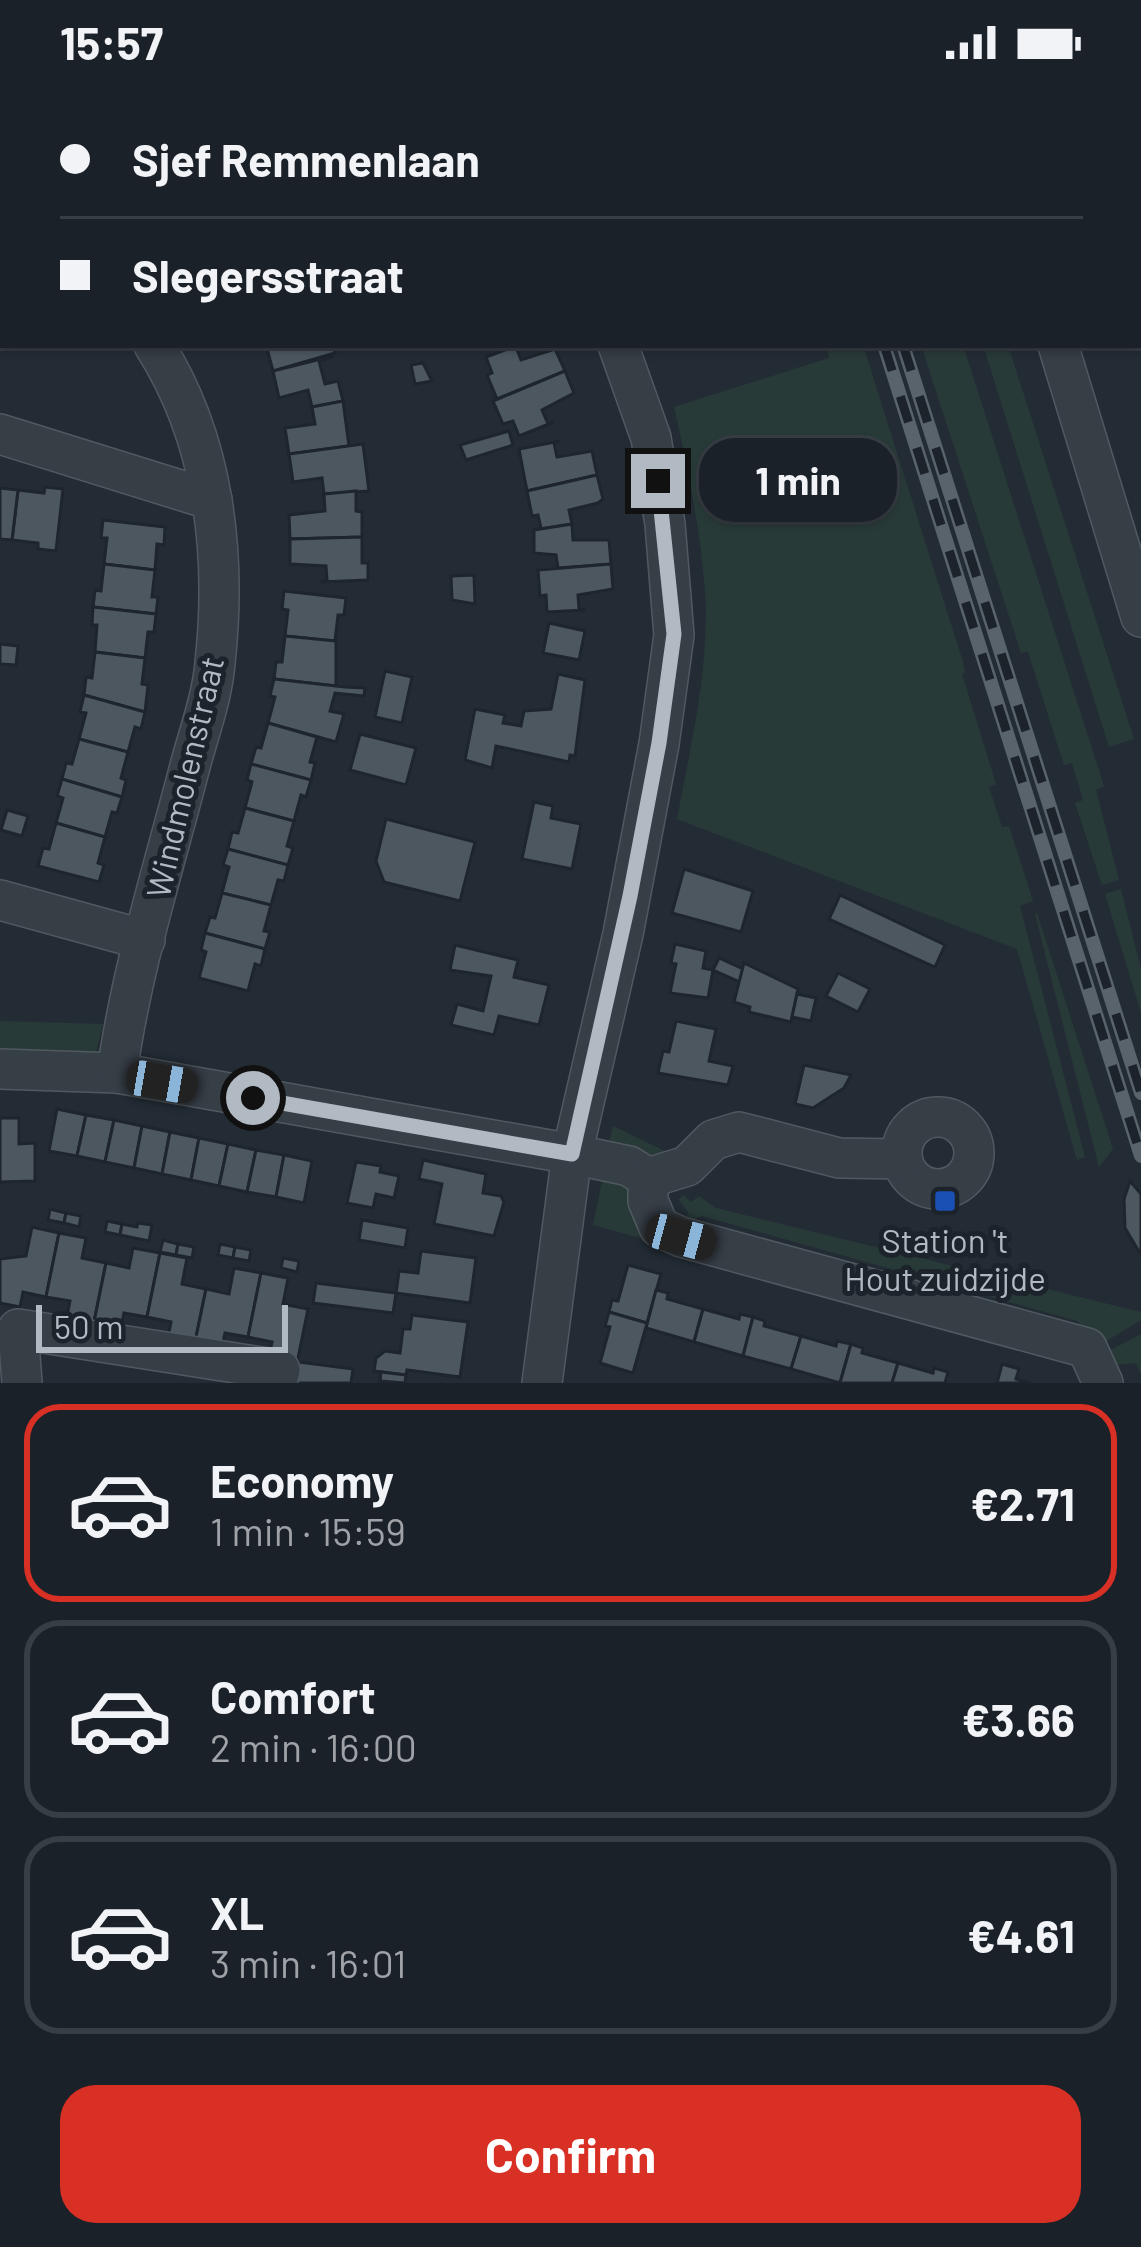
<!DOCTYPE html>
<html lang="en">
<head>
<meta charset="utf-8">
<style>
	:root { --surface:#1a2128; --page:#232930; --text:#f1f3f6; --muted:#9fa3a8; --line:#383e45; --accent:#d93025 }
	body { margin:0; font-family:Barlow,sans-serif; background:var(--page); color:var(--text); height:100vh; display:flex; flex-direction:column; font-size:45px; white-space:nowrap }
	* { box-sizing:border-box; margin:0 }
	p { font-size:39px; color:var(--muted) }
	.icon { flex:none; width:66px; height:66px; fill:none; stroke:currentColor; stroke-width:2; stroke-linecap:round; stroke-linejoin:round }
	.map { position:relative; height:1299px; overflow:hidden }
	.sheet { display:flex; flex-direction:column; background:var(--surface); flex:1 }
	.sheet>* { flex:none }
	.banner { position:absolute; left:0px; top:0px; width:1143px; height:264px; box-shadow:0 3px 9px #0004,0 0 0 3px var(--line); display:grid; align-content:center; height:264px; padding:0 60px; background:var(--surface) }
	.scale { position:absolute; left:36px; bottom:30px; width:252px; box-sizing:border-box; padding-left:12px; border:6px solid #b1b9c2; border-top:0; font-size:33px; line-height:42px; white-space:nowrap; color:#b1b9c2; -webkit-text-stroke:9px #1c232a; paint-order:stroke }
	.end { position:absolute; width:54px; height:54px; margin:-27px; border:15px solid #b1b9c2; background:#111; box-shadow:0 0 0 6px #111 }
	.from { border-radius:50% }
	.bubble { position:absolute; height:84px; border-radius:36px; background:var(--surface); box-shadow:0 3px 9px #0004,0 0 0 3px var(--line); font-size:39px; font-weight:700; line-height:84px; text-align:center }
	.car { position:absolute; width:36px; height:72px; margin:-36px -18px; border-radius:15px; box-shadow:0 0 9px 3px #0007; background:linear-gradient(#222 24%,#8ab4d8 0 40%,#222 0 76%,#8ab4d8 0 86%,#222 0) }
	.banner b { display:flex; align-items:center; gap:42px; height:114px; font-size:45px }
	.banner b+b { border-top:3px solid var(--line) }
	.banner i { width:30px; height:30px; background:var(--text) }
	ul { padding:21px 0 0; list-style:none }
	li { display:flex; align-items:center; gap:36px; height:198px; margin:0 24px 18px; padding:0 36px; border:6px solid var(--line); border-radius:36px }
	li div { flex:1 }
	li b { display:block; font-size:45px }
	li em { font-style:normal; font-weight:700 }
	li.active { border-color:var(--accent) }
	li>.icon { width:108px; height:108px; stroke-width:1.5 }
	.cta { display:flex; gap:24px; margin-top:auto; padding:24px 60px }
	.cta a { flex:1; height:138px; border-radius:36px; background:var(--accent); color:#fff; font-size:48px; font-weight:700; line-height:138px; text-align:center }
	.status { display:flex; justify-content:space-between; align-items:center; height:84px; padding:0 60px; background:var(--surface); direction:ltr }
	.status svg { height:33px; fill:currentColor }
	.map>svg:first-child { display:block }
</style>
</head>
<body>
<div class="status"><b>15:57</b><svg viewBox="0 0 49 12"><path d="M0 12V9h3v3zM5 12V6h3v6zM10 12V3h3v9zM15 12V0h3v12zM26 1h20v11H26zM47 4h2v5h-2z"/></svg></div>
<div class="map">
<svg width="1141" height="1299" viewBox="0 0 1141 1299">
	<rect width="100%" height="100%" fill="#232c35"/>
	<g fill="#283a38">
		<path d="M 826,261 L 863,261 L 963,578 L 965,588 L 962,590 L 996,700 L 989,703 L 1002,743 L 1009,742 L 1033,817 L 1020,822 L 1085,1073 L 1077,1076 L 1017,865 L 677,735 C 691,660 710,583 705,506 C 700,444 688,383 674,323 L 829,274 Z"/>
		<polygon points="921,261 963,261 1104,702 1096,706 1119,796 1102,801 1075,719 1083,716 1072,679 1064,681 1028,568 1021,569"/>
		<polygon points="983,261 1008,261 1134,655 1109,663"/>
		<polygon points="1121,805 1141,885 1141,929 1105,810"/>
		<polygon points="1037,829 1113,1065 1099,1083 1035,830"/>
		<polygon points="0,937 103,940 95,972 0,972"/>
		<polygon points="613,1042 669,1069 662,1076 608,1062"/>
		<polygon points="602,1097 627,1103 643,1142 662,1160 593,1141"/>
		<polygon points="683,1111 691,1118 699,1112 716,1124 1141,1228 1141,1236 1103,1259 1077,1237 702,1132 686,1139 688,1128 679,1116"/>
		<polygon points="1141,1250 1141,1291 1136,1279 1116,1281 1109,1267"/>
	</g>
	<g fill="#4c5760" stroke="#1e252c" stroke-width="3">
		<polygon points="3,162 3,242 0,238"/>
		<polygon points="266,261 333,261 335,269 273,287"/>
		<polygon points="519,261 516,263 521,276 555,265 565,287 497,315 487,291 492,289 486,273"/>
		<polygon points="333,272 319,277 325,300 338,297 343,317 312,323 308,306 279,314 273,287"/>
		<polygon points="423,279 432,297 415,300 411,281"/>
		<polygon points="565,287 574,309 542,326 548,340 554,338 519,352 513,337 503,340 493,317"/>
		<polygon points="343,317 349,362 289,370 285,344 315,340 312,323"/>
		<polygon points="509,347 513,361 466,376 460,361"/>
		<polygon points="560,357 554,359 557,373 592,367 597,391 527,407 519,365"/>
		<polygon points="363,360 369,407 324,410 322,394 293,398 289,370"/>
		<polygon points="597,391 603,415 598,419 569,426 572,440 534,446 541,444 538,431 532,432 527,407"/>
		<polygon points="45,403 63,405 56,467 38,465 38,459 12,456 18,406 44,409"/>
		<polygon points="0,404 18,406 12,456 0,455"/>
		<polygon points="356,407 356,427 362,428 362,453 290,455 289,431 325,427 324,410"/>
		<polygon points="103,436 165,443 164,461 157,460 155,486 104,480 107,454 101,454"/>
		<polygon points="572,440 573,456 609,456 611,480 558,484 556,471 534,469 534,446"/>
		<polygon points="362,453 362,479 368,479 368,496 320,498 327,496 326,482 290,480 290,455"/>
		<polygon points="104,480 155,486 152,513 158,513 156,530 93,523 95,506 101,507"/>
		<polygon points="611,480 613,505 578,511 579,525 585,526 547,528 546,511 540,512 538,486"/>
		<polygon points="474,491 475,520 452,516 451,492"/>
		<polygon points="284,507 346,514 344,531 338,531 335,557 285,552 288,526 282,525"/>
		<polygon points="93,523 156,530 154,548 148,548 145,574 95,568 97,541 92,541"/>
		<polygon points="549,539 585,547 579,576 543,569"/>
		<polygon points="285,552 336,557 336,602 274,595 276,578 282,578"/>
		<polygon points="0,560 18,562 16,581 0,580"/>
		<polygon points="95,568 145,574 142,600 148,601 145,628 84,611 86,593 92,594"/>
		<polygon points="385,587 412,593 402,639 375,633"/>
		<polygon points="558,590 585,596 575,672 570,671 569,678 496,662 492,684 465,676 475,625 505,631 503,639 521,642 524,627 551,625"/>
		<polygon points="274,595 345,603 365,604 364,612 335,609 330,627 344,630 336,658 268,639 275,613 270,612"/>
		<polygon points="84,611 145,628 141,645 135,643 128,668 79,655 86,629 80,628"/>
		<polygon points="268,639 317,653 310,678 315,679 311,696 251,680 256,663 261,664"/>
		<polygon points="360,650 416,664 406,701 350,686"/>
		<polygon points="79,655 128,668 121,694 126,696 122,713 62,695 66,679 72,680"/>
		<polygon points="251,680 311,696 306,713 301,711 294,737 245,724 252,698 247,696"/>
		<polygon points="62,695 122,713 117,729 112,728 105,753 56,739 63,714 57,712"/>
		<polygon points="534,718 553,722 551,734 581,740 572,785 522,775"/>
		<polygon points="245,724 294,737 287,762 293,764 288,781 228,765 232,748 238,749"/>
		<polygon points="7,726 28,732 22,752 1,746"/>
		<polygon points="386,735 475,758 460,817 384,798 376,777"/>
		<polygon points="56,739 105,753 98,779 104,781 99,798 38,782 43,764 49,765"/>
		<polygon points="228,765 288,781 284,797 278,796 271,821 222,809 229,783 223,781"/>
		<polygon points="684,785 753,807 741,848 672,829"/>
		<polygon points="222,809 271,821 264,847 270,848 265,865 205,849 210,833 215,834"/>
		<polygon points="840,811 945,861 935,883 829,835"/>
		<polygon points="205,849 265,865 261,882 255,880 248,907 199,894 206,868 201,866"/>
		<polygon points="675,860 706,867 703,884 713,886 708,914 670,909 676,880 671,879"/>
		<polygon points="455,861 518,876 514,893 549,901 539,941 499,932 494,951 451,941 457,920 483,927 491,892 450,886"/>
		<polygon points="719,874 743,885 740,898 713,886"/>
		<polygon points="744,879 798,905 791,938 749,928 750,923 734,918"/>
		<polygon points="838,889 870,905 858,928 826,912"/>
		<polygon points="797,910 816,914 811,937 792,933"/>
		<polygon points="676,937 716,945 709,977 733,982 728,1001 658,989 663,967 669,968"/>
		<polygon points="804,981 851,991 844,1004 813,1024 795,1020"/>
		<polygon points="57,1025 86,1031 77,1072 49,1067"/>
		<polygon points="86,1031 114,1036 105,1078 77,1072"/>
		<polygon points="0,1034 19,1034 19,1060 35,1059 35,1097 0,1098"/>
		<polygon points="114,1036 142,1042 134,1084 105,1078"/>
		<polygon points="142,1042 170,1048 162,1090 134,1084"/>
		<polygon points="170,1048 199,1054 191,1096 162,1090"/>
		<polygon points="199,1054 228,1060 219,1102 191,1096"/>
		<polygon points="228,1060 256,1066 247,1108 219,1102"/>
		<polygon points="256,1066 284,1071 276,1113 247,1108"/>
		<polygon points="284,1071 312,1077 304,1119 276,1113"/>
		<polygon points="423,1076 486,1090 483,1109 501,1112 504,1118 494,1152 434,1140 442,1100 419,1095"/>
		<polygon points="356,1078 381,1082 380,1088 399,1092 394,1114 376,1110 373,1124 347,1119"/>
		<polygon points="1130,1097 1141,1110 1141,1171 1125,1144 1124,1115"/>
		<polygon points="50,1125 66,1129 64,1139 48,1136"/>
		<polygon points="66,1129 81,1132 79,1143 64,1139"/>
		<polygon points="362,1136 408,1144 405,1164 359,1156"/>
		<polygon points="107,1137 122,1140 120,1151 105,1148"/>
		<polygon points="138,1139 152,1141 149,1157 120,1151 122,1140 137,1143"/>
		<polygon points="32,1143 59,1149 46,1213 23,1208 20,1223 0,1219 0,1175 26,1172"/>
		<polygon points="59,1149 86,1154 82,1174 106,1179 94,1238 67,1232 70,1217 46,1213"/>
		<polygon points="163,1156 178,1160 176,1171 160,1168"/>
		<polygon points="178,1160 194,1163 192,1174 176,1171"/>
		<polygon points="220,1160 235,1163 233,1174 218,1171"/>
		<polygon points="235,1163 251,1166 249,1177 233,1174"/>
		<polygon points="133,1164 160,1169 147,1233 124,1229 121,1243 94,1238 106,1179 129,1184"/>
		<polygon points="421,1167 476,1174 470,1219 396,1209 399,1187 418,1189"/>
		<polygon points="160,1169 187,1174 182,1200 206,1205 195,1258 168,1253 171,1238 147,1233"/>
		<polygon points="283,1174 299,1177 297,1188 281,1184"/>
		<polygon points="628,1181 661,1190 647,1239 609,1228 612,1216 618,1217"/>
		<polygon points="234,1184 261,1189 248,1253 225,1249 222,1264 195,1258 206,1205 229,1210"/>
		<polygon points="261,1189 288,1194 283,1220 308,1225 297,1279 269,1273 272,1258 248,1253"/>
		<polygon points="316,1199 396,1209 393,1229 313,1219"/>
		<polygon points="656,1206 668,1209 667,1215 703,1225 694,1258 646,1244"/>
		<polygon points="703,1225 739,1235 740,1230 753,1233 743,1272 694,1258"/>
		<polygon points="609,1228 647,1239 633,1289 600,1279 610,1243 605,1242"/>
		<polygon points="412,1231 468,1238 460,1293 407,1286 406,1291 374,1287 376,1274 385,1267 400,1269 403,1245 410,1245"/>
		<polygon points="753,1233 765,1237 764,1242 801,1252 791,1285 743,1272"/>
		<polygon points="801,1252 836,1262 837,1257 851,1260 840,1299 791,1285"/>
		<polygon points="851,1260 863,1264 862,1269 898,1279 892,1299 840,1299"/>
		<polygon points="299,1278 353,1285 351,1299 297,1299"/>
		<polygon points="898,1279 933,1289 934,1284 948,1288 945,1299 892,1299"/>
		<polygon points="1002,1280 1019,1285 1016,1295 1030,1299 997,1299"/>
		<polygon points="381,1288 406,1291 405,1299 380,1297"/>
	</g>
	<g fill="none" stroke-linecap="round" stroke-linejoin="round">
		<defs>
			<g id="minor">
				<polyline points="458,0 460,3"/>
				<polyline points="962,0 963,3"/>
				<polyline points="0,16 3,21"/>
				<polyline points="1140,36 1141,36"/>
				<polyline points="1058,261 1141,533"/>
				<polyline points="0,350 212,416"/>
				<polyline points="0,816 145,856"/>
				<polyline points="0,985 117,989 572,1070 629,1082 648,1094"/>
				<path d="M 117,989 C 131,887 163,786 189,686 C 198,651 212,615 215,579 C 227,469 214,355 154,261"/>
				<circle cx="938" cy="1069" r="36"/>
				<polyline points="648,1094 648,1117 659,1143 681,1153 1087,1264 1103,1299"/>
				<polyline points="648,1094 687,1082 713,1056 739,1048 839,1074 902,1075"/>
				<polyline points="22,1299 18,1245 280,1286 277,1299"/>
				<polyline points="542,1299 572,1070 623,850 659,660 674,551 665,440 651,354 618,261"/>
			</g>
		</defs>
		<use href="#minor" stroke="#515960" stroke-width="42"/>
		<use href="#minor" stroke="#363e46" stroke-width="39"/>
		<defs>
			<g id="rail">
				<polyline points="801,0 802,3"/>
				<polyline points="820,0 821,3"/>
				<polyline points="884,261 1141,1072"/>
				<polyline points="903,261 1141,1009"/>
			</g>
		</defs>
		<use href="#rail" stroke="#59636c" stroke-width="14"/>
		<use href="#rail" stroke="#1c232a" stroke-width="9" stroke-dasharray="27" stroke-linecap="butt"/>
	</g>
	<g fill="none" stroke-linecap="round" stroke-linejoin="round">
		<polyline stroke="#b1b9c2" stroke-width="15" points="253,1014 572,1070 630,812 659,659 674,550 658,397"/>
	</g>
	<rect fill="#1a4fb4" stroke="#1c232a" stroke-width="4.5" x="933" y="1105" width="24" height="24" rx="6"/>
	<g text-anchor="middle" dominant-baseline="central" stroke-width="10" stroke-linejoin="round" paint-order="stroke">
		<g font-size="33" fill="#b1b9c2" stroke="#1c232a">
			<text transform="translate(184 693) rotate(-77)">Windmolenstraat</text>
		</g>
		<g font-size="33" fill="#b1b9c2" stroke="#1c232a">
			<text x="945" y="1156">Station 't<tspan x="945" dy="38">Hout zuidzijde</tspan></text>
		</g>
	</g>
</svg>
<div class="scale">50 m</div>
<i class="end from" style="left:253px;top:1014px"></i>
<i class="end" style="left:658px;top:397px"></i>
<div class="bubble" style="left:699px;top:354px;width:198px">1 min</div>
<i class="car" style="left:162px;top:998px;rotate:100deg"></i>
<i class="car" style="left:681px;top:1153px;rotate:105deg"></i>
<div class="banner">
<b><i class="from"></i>Sjef Remmenlaan</b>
<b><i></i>Slegersstraat</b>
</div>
</div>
<section class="sheet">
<ul>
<li class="active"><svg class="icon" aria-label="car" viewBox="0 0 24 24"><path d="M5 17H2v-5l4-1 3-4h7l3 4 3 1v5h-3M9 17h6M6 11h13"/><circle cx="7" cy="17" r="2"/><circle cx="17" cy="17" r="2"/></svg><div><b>Economy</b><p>1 min · 15:59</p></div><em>€2.71</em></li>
<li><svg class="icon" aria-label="car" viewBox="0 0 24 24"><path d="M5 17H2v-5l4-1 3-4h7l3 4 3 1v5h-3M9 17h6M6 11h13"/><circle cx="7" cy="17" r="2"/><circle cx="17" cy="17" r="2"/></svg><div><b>Comfort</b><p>2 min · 16:00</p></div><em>€3.66</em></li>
<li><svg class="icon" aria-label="car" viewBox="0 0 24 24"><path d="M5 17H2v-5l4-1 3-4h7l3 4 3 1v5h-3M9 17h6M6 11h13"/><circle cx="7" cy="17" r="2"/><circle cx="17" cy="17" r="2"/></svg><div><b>XL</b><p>3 min · 16:01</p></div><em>€4.61</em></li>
</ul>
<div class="cta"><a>Confirm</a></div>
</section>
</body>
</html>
